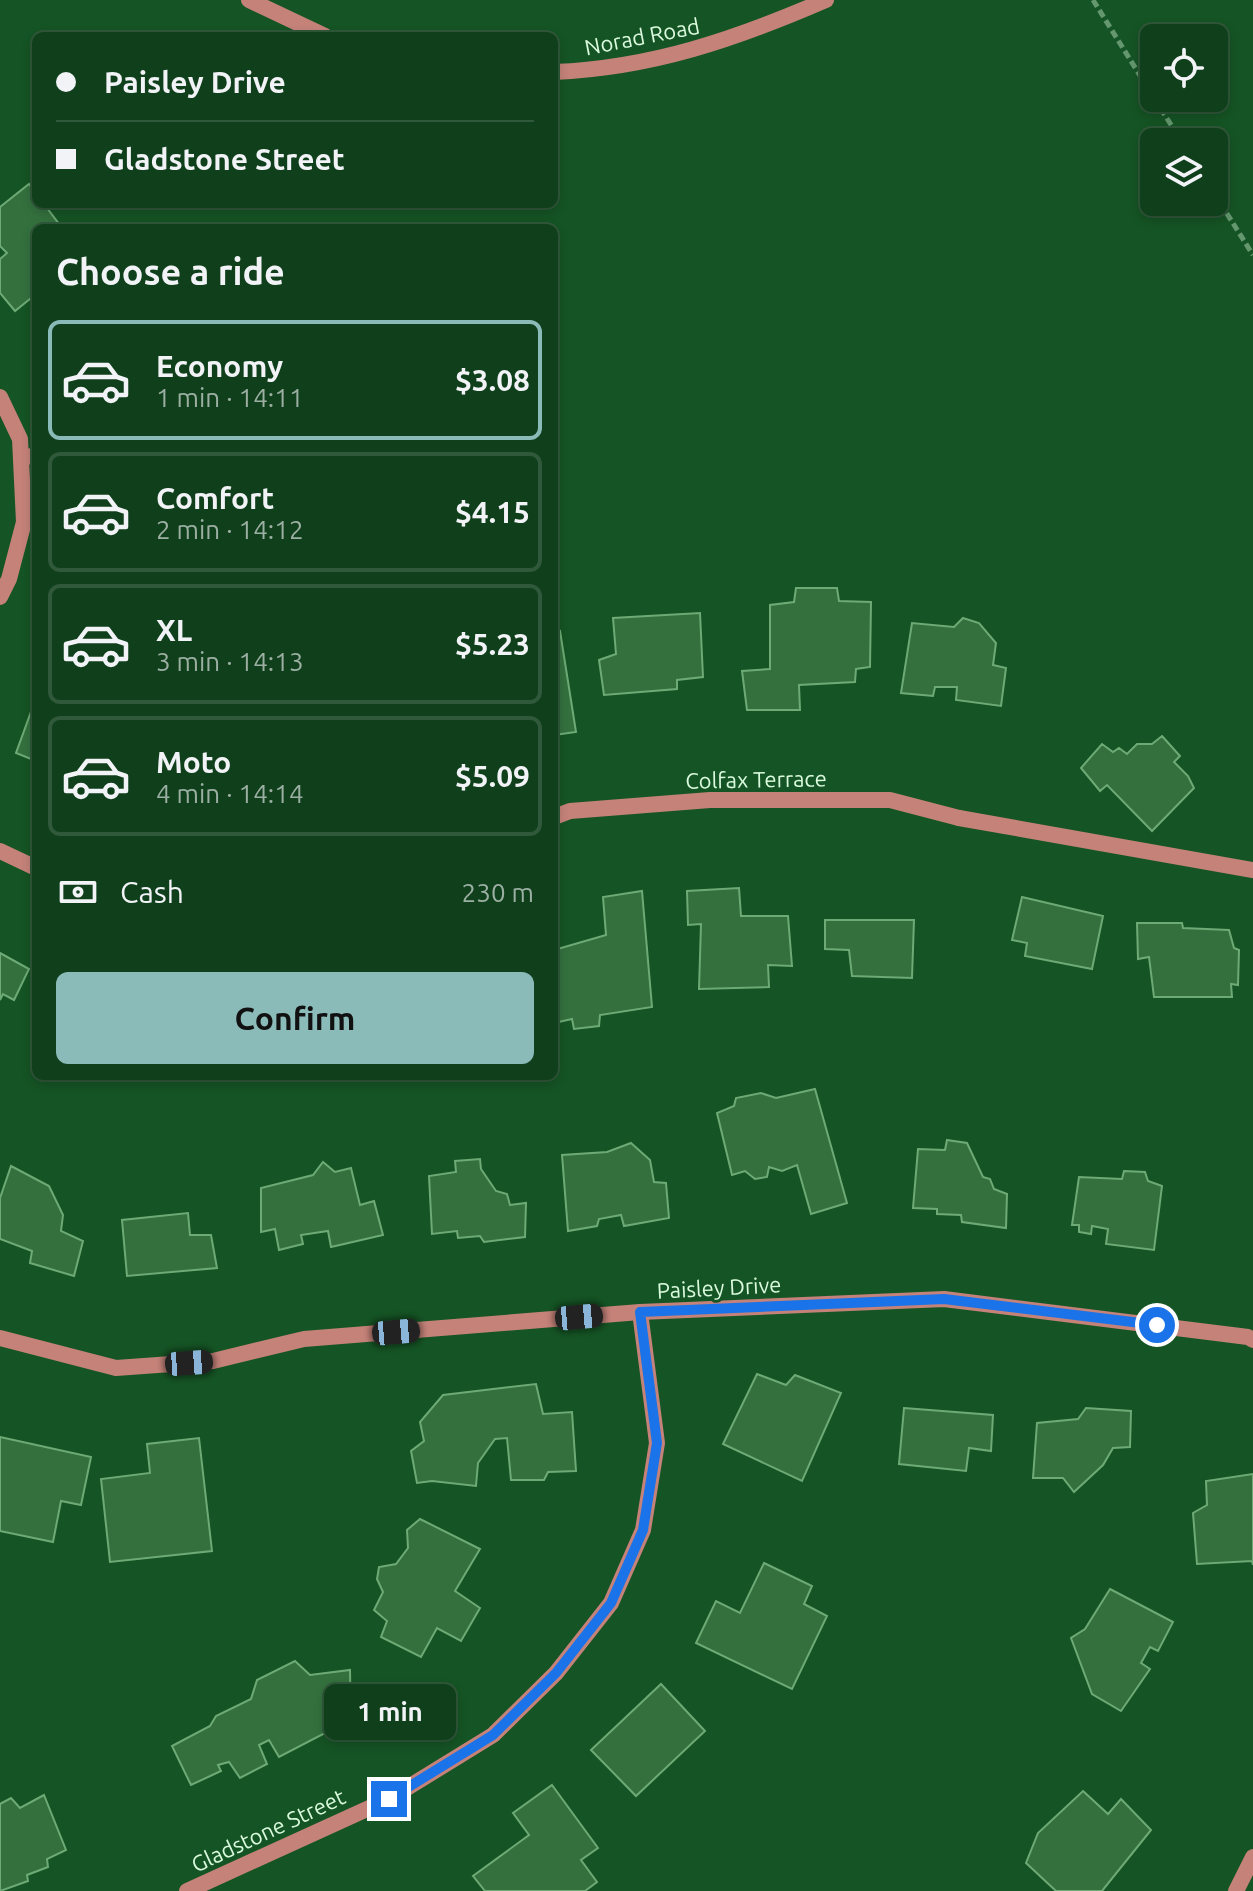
<!DOCTYPE html>
<html lang="en">
<head>
<meta charset="utf-8">
<style>
	:root { --surface:#103f1b; --page:#1e4a28; --text:#f1f3f6; --muted:#9cafa3; --line:#30583a; --accent:#8bbbb9 }
	body { margin:0; font-family:Ubuntu,sans-serif; background:var(--page); color:var(--text); height:100vh; display:flex; flex-direction:column; font-size:30px; white-space:nowrap }
	* { box-sizing:border-box; margin:0 }
	p { font-size:26px; color:var(--muted) }
	.icon { flex:none; width:44px; height:44px; fill:none; stroke:currentColor; stroke-width:2; stroke-linecap:round; stroke-linejoin:round }
	.map { position:relative; flex:1; overflow:hidden }
	.drawer { position:absolute; left:32px; top:224px; width:526px; height:856px; display:flex; flex-direction:column; background:var(--surface); border-radius:12px; box-shadow:0 4px 12px #0003,0 0 0 2px var(--line) }
	.drawer>* { flex:none }
	.guide { position:absolute; left:32px; top:32px; width:526px; height:176px; border-radius:12px; box-shadow:0 4px 12px #0003,0 0 0 2px var(--line); display:grid; align-content:center; height:176px; padding:0 24px; background:var(--surface) }
	.fabs { position:absolute; left:1140px; top:24px; display:grid; gap:16px }
	.fabs a { display:grid; place-items:center; width:88px; height:88px; border-radius:12px; background:var(--surface); box-shadow:0 4px 12px #0003,0 0 0 2px var(--line); font-size:40px }
	.end { position:absolute; width:36px; height:36px; margin:-18px; border:10px solid #1a73e8; background:#fff; box-shadow:0 0 0 4px #fff }
	.from { border-radius:50% }
	.bubble { position:absolute; height:56px; border-radius:12px; background:var(--surface); box-shadow:0 4px 12px #0003,0 0 0 2px var(--line); font-size:26px; font-weight:700; line-height:56px; text-align:center }
	.car { position:absolute; width:24px; height:48px; margin:-24px -12px; border-radius:10px; box-shadow:0 0 6px 2px #0007; background:linear-gradient(#222 24%,#8ab4d8 0 40%,#222 0 76%,#8ab4d8 0 86%,#222 0) }
	.guide b { display:flex; align-items:center; gap:28px; height:76px; font-size:30px }
	.guide b+b { border-top:2px solid var(--line) }
	.guide i { width:20px; height:20px; background:var(--text) }
	ul { padding:0; list-style:none }
	li { display:flex; align-items:center; gap:24px; height:120px; margin:0 16px 12px; padding:0 8px; border:4px solid var(--line); border-radius:12px }
	li div { flex:1 }
	li b { display:block; font-size:30px }
	li em { font-style:normal; font-weight:700 }
	li.current { border-color:var(--accent) }
	li>.icon { width:72px; height:72px; stroke-width:1.5 }
	h2 { padding:0 24px; font-size:36px; line-height:96px }
	.pay { display:flex; align-items:center; gap:20px; height:88px; padding:0 24px; font-size:30px }
	.pay p { margin-inline-start:auto }
	.cta { display:flex; gap:16px; margin-top:auto; padding:16px 24px }
	.cta a { flex:1; height:92px; border-radius:12px; background:var(--accent); color:#111; font-size:32px; font-weight:700; line-height:92px; text-align:center }
	.map>svg:first-child { display:block }
</style>
</head>
<body>
<div class="map">
<svg width="1253" height="1891" viewBox="0 0 1253 1891">
	<rect width="100%" height="100%" fill="#155424"/>
	<g fill="#34703e" stroke="#6daa75" stroke-width="2">
		<polygon points="29,184 36,193 36,204 44,204 62,228 36,228 36,294 15,311 0,293 0,259 7,253 0,246 0,207"/>
		<polygon points="796,588 837,588 839,601 871,602 870,667 856,669 855,682 799,685 800,710 747,710 742,671 770,669 770,605 794,602"/>
		<polygon points="700,613 703,677 677,680 677,689 604,695 599,660 616,654 613,618"/>
		<polygon points="963,618 979,623 996,643 993,665 1006,668 1001,706 956,700 957,687 935,687 933,696 901,693 912,623 954,627"/>
		<polygon points="560,631 576,732 554,735 554,632"/>
		<polygon points="36,698 36,761 16,753"/>
		<polygon points="1162,736 1180,756 1174,762 1188,776 1194,788 1152,831 1107,785 1100,791 1081,768 1102,744 1113,752 1119,748 1127,754 1137,744 1152,744"/>
		<polygon points="739,888 741,916 788,916 792,966 768,965 769,987 699,989 701,924 688,925 687,891"/>
		<polygon points="642,891 652,1007 600,1015 599,1026 574,1029 572,1019 554,1023 554,950 606,935 603,897"/>
		<polygon points="1022,897 1103,916 1092,969 1025,956 1027,943 1012,940"/>
		<polygon points="825,920 914,920 912,978 852,976 849,950 825,949"/>
		<polygon points="1137,923 1182,923 1183,928 1229,930 1234,948 1239,950 1238,985 1231,984 1232,997 1154,997 1149,957 1138,959"/>
		<polygon points="0,953 29,969 14,1000 3,994 0,1000"/>
		<polygon points="815,1089 847,1203 811,1214 797,1165 782,1171 769,1167 767,1177 755,1179 745,1171 732,1175 717,1113 734,1106 736,1098 761,1093 776,1098"/>
		<polygon points="947,1140 967,1143 983,1177 990,1179 994,1189 1007,1194 1006,1228 962,1222 961,1215 937,1214 937,1209 913,1208 918,1149 945,1150"/>
		<polygon points="631,1143 650,1160 654,1182 666,1183 669,1218 624,1226 621,1215 599,1219 597,1226 568,1231 562,1155 607,1152"/>
		<polygon points="480,1159 481,1169 496,1191 507,1194 510,1205 526,1203 525,1237 484,1242 480,1236 458,1238 457,1231 432,1234 429,1176 456,1172 455,1161"/>
		<polygon points="323,1162 335,1172 351,1168 360,1205 374,1201 383,1235 331,1247 328,1231 301,1235 303,1244 279,1250 275,1229 261,1232 261,1188 313,1175"/>
		<polygon points="11,1166 49,1186 63,1215 61,1231 83,1241 74,1276 30,1263 32,1251 0,1239 0,1198"/>
		<polygon points="1124,1171 1145,1172 1148,1181 1162,1186 1154,1250 1106,1244 1108,1229 1092,1226 1091,1234 1079,1232 1079,1225 1072,1225 1079,1177 1122,1179"/>
		<polygon points="188,1213 190,1235 211,1235 217,1268 127,1276 122,1220"/>
		<polygon points="757,1374 786,1385 795,1375 841,1393 802,1481 723,1444"/>
		<polygon points="536,1384 543,1414 572,1412 576,1471 548,1472 544,1480 511,1480 507,1438 495,1439 478,1463 476,1486 432,1481 417,1483 411,1451 424,1441 420,1422 443,1395"/>
		<polygon points="904,1408 993,1415 991,1451 969,1448 966,1471 899,1464"/>
		<polygon points="1086,1408 1131,1411 1130,1447 1113,1448 1103,1465 1074,1492 1063,1478 1033,1478 1037,1423 1078,1419"/>
		<polygon points="0,1437 91,1457 81,1505 61,1501 53,1542 0,1531"/>
		<polygon points="199,1438 212,1551 110,1562 101,1479 150,1473 147,1444"/>
		<polygon points="1253,1474 1253,1565 1252,1561 1197,1564 1193,1513 1207,1505 1206,1481"/>
		<polygon points="420,1519 480,1549 455,1591 480,1608 461,1641 437,1628 421,1657 381,1637 387,1621 374,1610 383,1592 377,1579 379,1567 396,1564 408,1548 407,1530"/>
		<polygon points="764,1563 812,1586 804,1604 827,1616 792,1689 696,1643 716,1601 740,1613"/>
		<polygon points="1110,1589 1173,1622 1158,1651 1150,1647 1141,1663 1150,1669 1121,1711 1092,1694 1071,1638 1085,1629"/>
		<polygon points="295,1661 310,1675 350,1670 351,1732 323,1734 279,1757 269,1740 259,1745 267,1764 240,1778 229,1762 218,1765 221,1771 191,1785 172,1746 210,1726 216,1716 251,1699 257,1680"/>
		<polygon points="661,1684 705,1731 636,1796 591,1750"/>
		<polygon points="552,1785 598,1848 581,1860 597,1882 585,1891 485,1891 473,1876 529,1835 513,1813"/>
		<polygon points="1083,1791 1108,1814 1121,1799 1151,1830 1102,1891 1056,1891 1026,1863 1038,1833"/>
		<polygon points="44,1795 66,1850 47,1859 48,1867 27,1875 28,1881 0,1891 0,1804 11,1798 20,1808"/>
	</g>
	<g fill="none" stroke-linecap="round" stroke-linejoin="round">
		<g stroke="#64976e" stroke-width="5" stroke-dasharray="8 4" stroke-linecap="butt">
			<polyline points="1093,0 1154,98"/>
			<polyline points="1154,98 1182,142"/>
			<polyline points="1214,193 1253,255"/>
		</g>
		<g stroke="#c48279" stroke-width="16">
			<polyline points="21,457 36,456"/>
			<polyline points="959,818 1253,870"/>
		</g>
		<g stroke="#c48279" stroke-width="16">
			<polyline points="0,397 20,439 24,522 9,579 0,597"/>
			<polyline points="554,817 570,811 710,800 890,800 959,818"/>
			<polyline points="0,851 36,868"/>
			<polyline points="0,1338 116,1368 213,1361 304,1339 640,1312 944,1299 1248,1337 1253,1340"/>
			<polyline points="187,1891 389,1799 493,1735 556,1673 611,1603 643,1530 657,1443 640,1312"/>
			<polyline points="1236,1891 1253,1857"/>
		</g>
		<g stroke="#c48279" stroke-width="16">
			<polyline points="249,0 325,36"/>
			<path d="M 554,72 C 652,68 736,39 826,0"/>
		</g>
	</g>
	<g fill="none" stroke-linecap="round" stroke-linejoin="round">
		<polyline stroke="#1a73e8" stroke-width="10" points="389,1799 493,1735 556,1673 611,1603 643,1530 657,1443 640,1312 944,1299 1157,1325"/>
	</g>
	<g text-anchor="middle" dominant-baseline="central" stroke-width="6" stroke-linejoin="round" paint-order="stroke">
		<g font-size="22" fill="#dbfbde" stroke="#155424">
			<text transform="translate(642 36) rotate(-11)">Norad Road</text>
			<text transform="translate(756 779) rotate(-1)">Colfax Terrace</text>
			<text transform="translate(719 1287) rotate(-3)">Paisley Drive</text>
			<text transform="translate(268 1830) rotate(-25)">Gladstone Street</text>
		</g>
	</g>
</svg>
<div class="fabs">
<a><svg class="icon" aria-label="locate" viewBox="0 0 24 24"><circle cx="12" cy="12" r="6"/><path d="M12 2v4M12 18v4M2 12h4M18 12h4"/></svg></a>
<a><svg class="icon" aria-label="layers" viewBox="0 0 24 24"><path d="M12 4l9 5-9 5-9-5zM3 14l9 5 9-5"/></svg></a>
</div>
<i class="end from" style="left:1157px;top:1325px"></i>
<i class="end" style="left:389px;top:1799px"></i>
<div class="bubble" style="left:324px;top:1684px;width:132px">1 min</div>
<i class="car" style="left:579px;top:1317px;rotate:85deg"></i>
<i class="car" style="left:396px;top:1332px;rotate:85deg"></i>
<i class="car" style="left:189px;top:1363px;rotate:86deg"></i>
<div class="guide">
<b><i class="from"></i>Paisley Drive</b>
<b><i></i>Gladstone Street</b>
</div>
<section class="drawer">
<h2>Choose a ride</h2>
<ul>
<li class="current"><svg class="icon" aria-label="car" viewBox="0 0 24 24"><path d="M5 17H2v-5l4-1 3-4h7l3 4 3 1v5h-3M9 17h6M6 11h13"/><circle cx="7" cy="17" r="2"/><circle cx="17" cy="17" r="2"/></svg><div><b>Economy</b><p>1 min · 14:11</p></div><em>$3.08</em></li>
<li><svg class="icon" aria-label="car" viewBox="0 0 24 24"><path d="M5 17H2v-5l4-1 3-4h7l3 4 3 1v5h-3M9 17h6M6 11h13"/><circle cx="7" cy="17" r="2"/><circle cx="17" cy="17" r="2"/></svg><div><b>Comfort</b><p>2 min · 14:12</p></div><em>$4.15</em></li>
<li><svg class="icon" aria-label="car" viewBox="0 0 24 24"><path d="M5 17H2v-5l4-1 3-4h7l3 4 3 1v5h-3M9 17h6M6 11h13"/><circle cx="7" cy="17" r="2"/><circle cx="17" cy="17" r="2"/></svg><div><b>XL</b><p>3 min · 14:13</p></div><em>$5.23</em></li>
<li><svg class="icon" aria-label="car" viewBox="0 0 24 24"><path d="M5 17H2v-5l4-1 3-4h7l3 4 3 1v5h-3M9 17h6M6 11h13"/><circle cx="7" cy="17" r="2"/><circle cx="17" cy="17" r="2"/></svg><div><b>Moto</b><p>4 min · 14:14</p></div><em>$5.09</em></li>
</ul>
<div class="pay"><svg class="icon" aria-label="cash" viewBox="0 0 24 24"><path d="M3 7h18v10H3z"/><circle cx="12" cy="12" r="2"/></svg>Cash<p>230 m</p></div>
<div class="cta"><a>Confirm</a></div>
</section>
</div>
</body>
</html>
